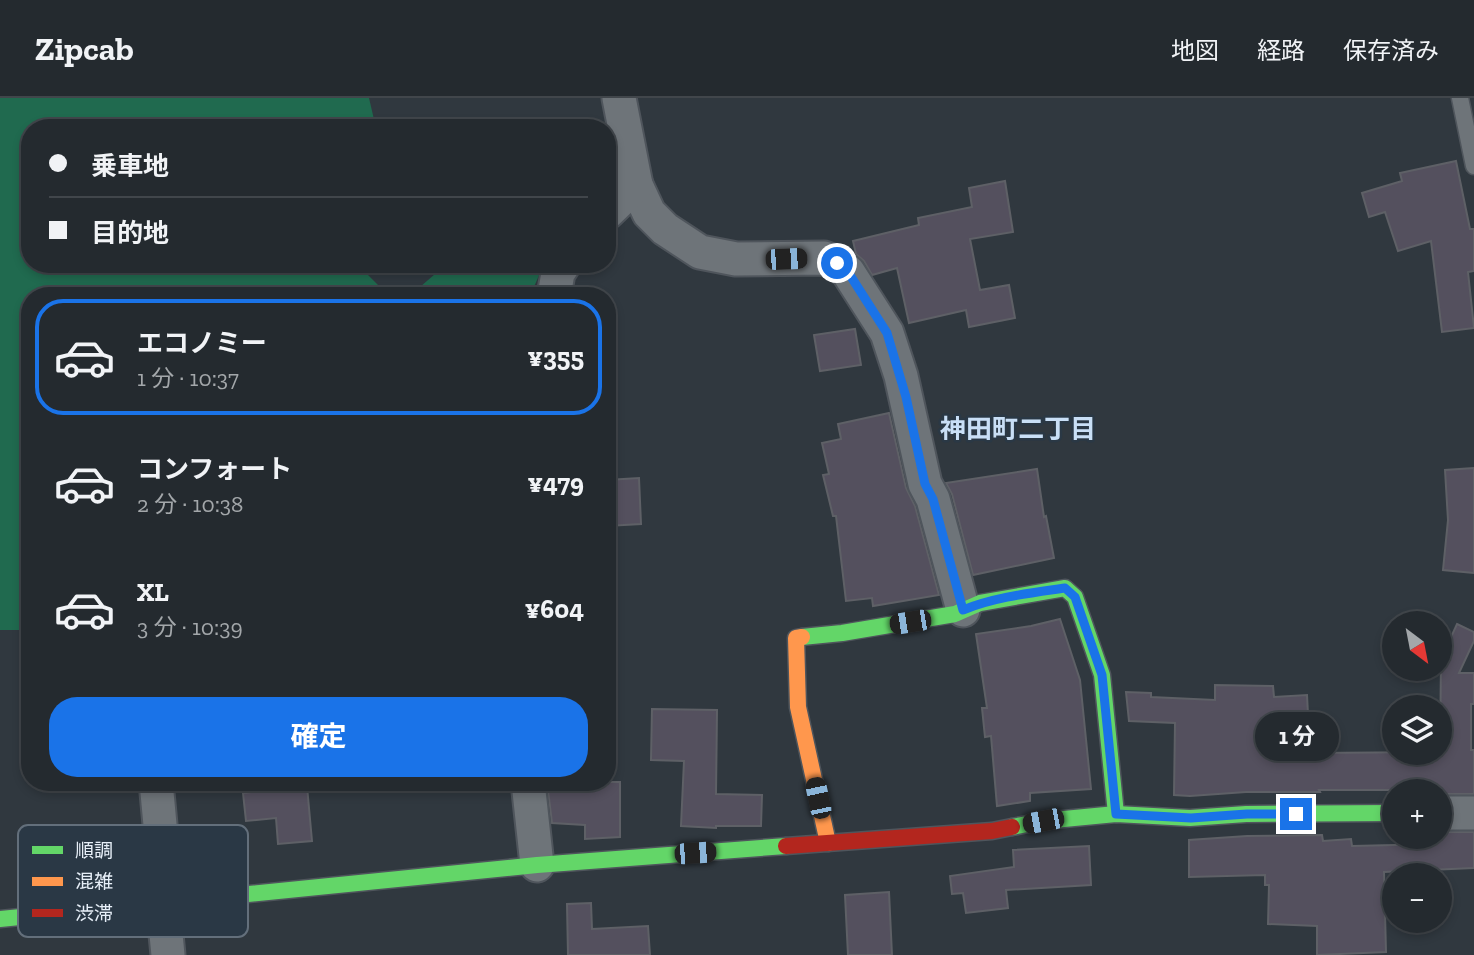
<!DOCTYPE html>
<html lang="ja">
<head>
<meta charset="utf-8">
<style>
	:root { --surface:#242a2f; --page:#2c3237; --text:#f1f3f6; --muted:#a3a7aa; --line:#41464b; --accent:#1a73e8 }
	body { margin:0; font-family:"Zilla Slab","Noto Sans JP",serif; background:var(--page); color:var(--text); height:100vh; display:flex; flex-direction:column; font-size:26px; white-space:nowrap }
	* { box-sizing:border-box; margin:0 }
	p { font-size:23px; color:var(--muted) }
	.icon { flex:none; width:38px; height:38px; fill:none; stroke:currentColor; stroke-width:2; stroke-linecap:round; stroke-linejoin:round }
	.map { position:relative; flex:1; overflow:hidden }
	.side { position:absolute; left:21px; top:189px; width:595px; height:504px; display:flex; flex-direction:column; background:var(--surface); border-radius:28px; box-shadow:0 4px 10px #0003,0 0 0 2px var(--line) }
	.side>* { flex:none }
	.hud { position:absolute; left:21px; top:21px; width:595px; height:154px; border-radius:28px; box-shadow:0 4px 10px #0003,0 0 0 2px var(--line); display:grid; align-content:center; height:154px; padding:0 28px; background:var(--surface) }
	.needle { width:46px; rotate:148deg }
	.tools { position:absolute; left:1382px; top:513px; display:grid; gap:14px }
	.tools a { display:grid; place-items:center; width:70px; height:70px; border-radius:50%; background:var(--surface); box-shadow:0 4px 10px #0003,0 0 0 2px var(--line); font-size:35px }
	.end { position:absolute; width:32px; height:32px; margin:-16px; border:9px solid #1a73e8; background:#fff; box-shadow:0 0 0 4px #fff }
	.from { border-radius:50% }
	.bubble { position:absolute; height:49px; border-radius:24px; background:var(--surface); box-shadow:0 4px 10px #0003,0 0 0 2px var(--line); font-size:23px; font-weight:700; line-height:49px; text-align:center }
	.car { position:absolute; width:21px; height:42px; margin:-21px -10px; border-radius:9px; box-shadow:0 0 5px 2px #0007; background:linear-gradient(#222 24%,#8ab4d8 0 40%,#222 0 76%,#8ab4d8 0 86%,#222 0) }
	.hud b { display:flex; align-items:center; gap:24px; height:66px; font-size:26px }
	.hud b+b { border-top:2px solid var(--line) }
	.hud i { width:18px; height:18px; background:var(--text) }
	ul { padding:12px 0 0; list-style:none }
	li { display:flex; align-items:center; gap:21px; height:116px; margin:0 14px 10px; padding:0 14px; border:4px solid transparent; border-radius:28px }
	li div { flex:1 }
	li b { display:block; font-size:26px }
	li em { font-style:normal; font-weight:700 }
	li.on { border-color:var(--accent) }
	li>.icon { width:63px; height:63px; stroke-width:1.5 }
	.cta { display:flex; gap:14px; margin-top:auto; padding:14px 28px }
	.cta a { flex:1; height:80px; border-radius:28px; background:var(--accent); color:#fff; font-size:28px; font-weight:700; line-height:80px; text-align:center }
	header { display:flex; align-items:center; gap:42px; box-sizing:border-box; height:98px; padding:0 35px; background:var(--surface); border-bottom:2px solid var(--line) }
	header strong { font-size:33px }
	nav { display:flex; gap:38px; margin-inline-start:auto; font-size:24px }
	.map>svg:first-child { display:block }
</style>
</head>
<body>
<header>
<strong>Zipcab</strong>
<nav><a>地図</a><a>経路</a><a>保存済み</a></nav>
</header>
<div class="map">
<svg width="1474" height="857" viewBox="0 0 1474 857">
	<rect width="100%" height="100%" fill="#30383f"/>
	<polygon fill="#206a4f" points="0,0 369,0 376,30 30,30 30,166 357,166 385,194 413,195 442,170 442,166 544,166 530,198 30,198 30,526 19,532 0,532"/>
	<g fill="#54505e" stroke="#5e6066" stroke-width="2">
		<polygon points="1456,63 1470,131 1474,131 1474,173 1468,174 1474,230 1442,234 1431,143 1398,153 1385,114 1369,119 1362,95 1402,83 1400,75"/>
		<polygon points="1005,83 1013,134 970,141 980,192 1009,187 1015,220 969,229 966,212 909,225 897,170 872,177 864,163 856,156 853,143 919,127 918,120 972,109 969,90"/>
		<polygon points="855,231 861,267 820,273 814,237"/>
		<polygon points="889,315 906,390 915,408 939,497 873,508 872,500 846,503 836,418 833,418 823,377 829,376 822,345 841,341 838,326"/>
		<polygon points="1474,370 1474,475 1443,472 1448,422 1445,372"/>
		<polygon points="1037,371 1044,419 1046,418 1054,460 973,477 952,396 946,385"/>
		<polygon points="639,380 641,426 607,428 607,382"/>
		<polygon points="1060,521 1080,582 1091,691 1030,695 1030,703 997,708 991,638 985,639 982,610 987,610 976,536 1031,528"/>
		<polygon points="1457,526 1474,534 1474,543 1459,575 1474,575 1474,606 1471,606 1471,652 1474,652 1474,696 1440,696 1440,693 1408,693 1408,692 1319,692 1320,694 1246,694 1190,698 1174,697 1175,625 1129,623 1126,594 1151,595 1151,599 1215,602 1215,587 1273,588 1274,599 1307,597 1310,655 1440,654 1441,561"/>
		<polygon points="652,611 717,612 716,696 762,697 761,728 716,728 716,730 681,728 684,663 651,662"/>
		<polygon points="547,684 620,684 620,739 585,741 585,727 552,725"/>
		<polygon points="307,688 312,743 278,746 276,720 246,723 243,695"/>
		<polygon points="1440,734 1474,734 1474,770 1384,774 1386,854 1317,857 1317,828 1268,826 1269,787 1265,787 1265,777 1189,779 1189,742 1247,738 1322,737 1323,743 1351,741 1352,748 1437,746 1437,741 1440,740"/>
		<polygon points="1089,748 1091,787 1006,792 1008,810 966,815 963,795 952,796 950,778 1014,769 1013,752"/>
		<polygon points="889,794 892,857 848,857 845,797"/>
		<polygon points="591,805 592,831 648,828 650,857 568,857 567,806"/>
	</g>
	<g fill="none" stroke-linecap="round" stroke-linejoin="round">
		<defs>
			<polyline id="lane" points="1460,0 1474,68"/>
			<g id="street">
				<polyline points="636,87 649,115 665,131 700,154 736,161 824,160 837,165 848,174 887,235 901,278 925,386 933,401 963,512"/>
				<polyline points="607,115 636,87 619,0"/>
				<polyline points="554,198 558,175 564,166"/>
				<polyline points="156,684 164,769 165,826 168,857"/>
				<polyline points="528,684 537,767"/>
				<polyline points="1440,715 1474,715"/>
			</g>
			<g id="fast">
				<polyline points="802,539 842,535 955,516 980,505 1065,490 1075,499 1102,577 1116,716"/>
				<polyline points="1012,729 1043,723 1116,716 1190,720 1246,716 1395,715"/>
				<polyline points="0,821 537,767 786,748"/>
			</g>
			<polyline id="slow" points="802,539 796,540 798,609 828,745"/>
			<polyline id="jam" points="786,748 992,733 1012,729"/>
		</defs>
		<use href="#lane" stroke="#4f555c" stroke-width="19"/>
		<use href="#street" stroke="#4f555c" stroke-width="37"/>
		<use href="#fast" stroke="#4f555c" stroke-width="19"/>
		<use href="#slow" stroke="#4f555c" stroke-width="19"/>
		<use href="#jam" stroke="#4f555c" stroke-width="19"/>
		<use href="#lane" stroke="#6e7479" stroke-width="16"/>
		<use href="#street" stroke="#6e7479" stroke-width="33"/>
		<use href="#fast" stroke="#63d668" stroke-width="16"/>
		<use href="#slow" stroke="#ff974d" stroke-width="16"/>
		<use href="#jam" stroke="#b3261e" stroke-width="16"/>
	</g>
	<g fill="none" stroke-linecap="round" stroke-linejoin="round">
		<path stroke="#1a73e8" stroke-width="9" d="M 837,165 L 848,174 L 887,235 L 906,299 L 925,386 L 933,401 L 963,512 C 995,499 1031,495 1065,490 L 1075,499 L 1102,577 L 1116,716 L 1191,720 L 1247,716 L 1296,716"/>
	</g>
	<g text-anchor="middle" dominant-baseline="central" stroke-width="5" stroke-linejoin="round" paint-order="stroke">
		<g font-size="26" font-weight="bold" fill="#c9dff6" stroke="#2a3845">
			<text x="1018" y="331">神田町二丁目</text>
		</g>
	</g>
	<rect x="18" y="727" width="230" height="112" rx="10" fill="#2a3845" stroke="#636f7b" stroke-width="2"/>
	<rect x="32" y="748" width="31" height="8" fill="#63d668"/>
	<rect x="32" y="779" width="31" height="9" fill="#ff974d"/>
	<rect x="32" y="811" width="31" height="8" fill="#b3261e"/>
	<g font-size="19" fill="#e7eff8">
		<text x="75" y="759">順調</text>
		<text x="75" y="790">混雑</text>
		<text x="75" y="822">渋滞</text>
	</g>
</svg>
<div class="tools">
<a><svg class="needle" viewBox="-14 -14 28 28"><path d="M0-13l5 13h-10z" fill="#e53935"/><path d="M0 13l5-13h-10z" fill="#a3a7aa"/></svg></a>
<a><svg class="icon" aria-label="layers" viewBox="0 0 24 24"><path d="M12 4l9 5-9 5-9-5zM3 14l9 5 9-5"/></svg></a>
<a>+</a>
<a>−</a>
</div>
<i class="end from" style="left:837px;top:165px"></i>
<i class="end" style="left:1296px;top:716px"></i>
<div class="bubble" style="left:1255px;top:614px;width:84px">1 分</div>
<i class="car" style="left:786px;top:161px;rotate:88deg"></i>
<i class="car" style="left:910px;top:524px;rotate:261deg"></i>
<i class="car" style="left:818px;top:700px;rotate:348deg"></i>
<i class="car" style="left:1043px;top:723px;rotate:259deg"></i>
<i class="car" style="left:695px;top:755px;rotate:86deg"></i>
<div class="hud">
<b><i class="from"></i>乗車地</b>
<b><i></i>目的地</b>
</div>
<section class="side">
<ul>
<li class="on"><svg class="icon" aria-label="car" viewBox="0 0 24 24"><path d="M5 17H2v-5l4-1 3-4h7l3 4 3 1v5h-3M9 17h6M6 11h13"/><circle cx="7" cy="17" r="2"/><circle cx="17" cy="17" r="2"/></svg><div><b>エコノミー</b><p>1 分 · 10:37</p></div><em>¥355</em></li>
<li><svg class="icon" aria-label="car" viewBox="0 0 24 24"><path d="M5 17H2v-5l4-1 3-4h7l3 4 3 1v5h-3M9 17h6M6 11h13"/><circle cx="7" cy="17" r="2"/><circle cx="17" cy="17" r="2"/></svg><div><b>コンフォート</b><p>2 分 · 10:38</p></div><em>¥479</em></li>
<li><svg class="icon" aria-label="car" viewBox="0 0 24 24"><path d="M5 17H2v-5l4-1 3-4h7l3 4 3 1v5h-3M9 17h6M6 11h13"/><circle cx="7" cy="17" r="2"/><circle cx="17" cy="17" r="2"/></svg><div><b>XL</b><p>3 分 · 10:39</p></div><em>¥604</em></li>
</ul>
<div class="cta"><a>確定</a></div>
</section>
</div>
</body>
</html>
